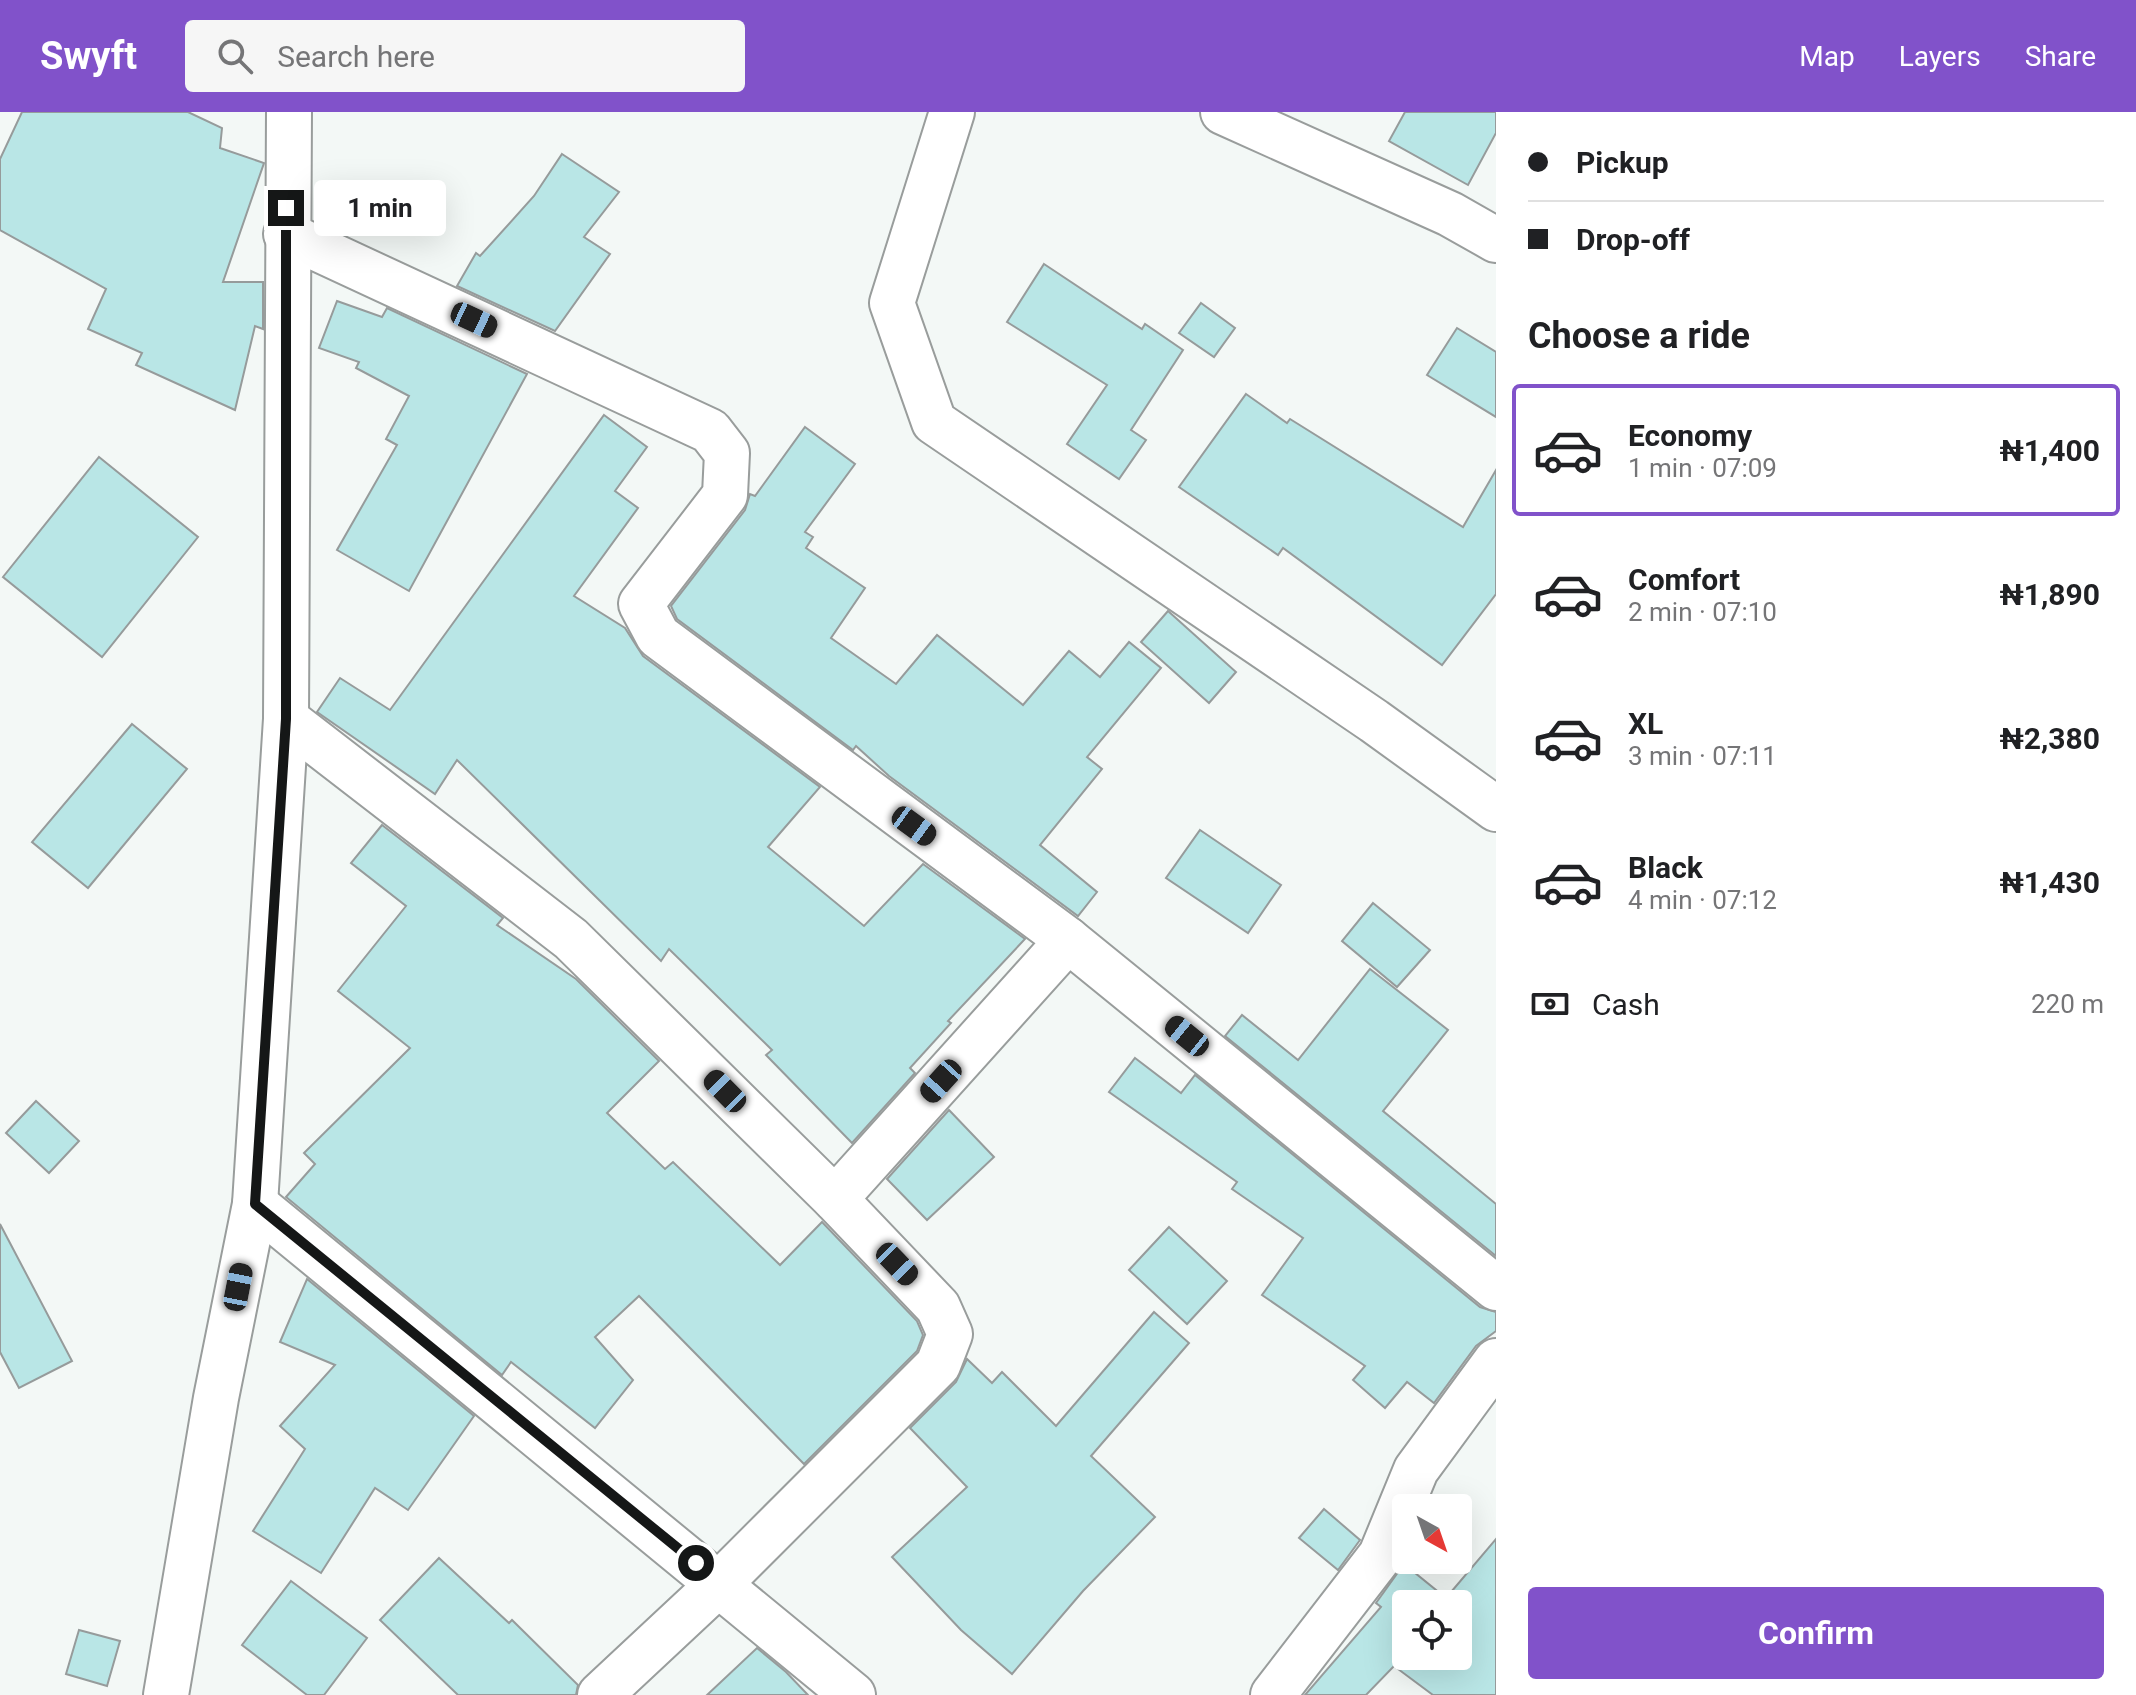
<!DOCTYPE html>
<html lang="en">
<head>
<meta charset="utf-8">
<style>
	:root { --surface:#fff; --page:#f6f6f6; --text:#202124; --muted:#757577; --line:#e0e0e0; --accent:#8152ca }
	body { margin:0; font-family:Roboto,sans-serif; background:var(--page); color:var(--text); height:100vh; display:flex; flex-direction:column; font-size:30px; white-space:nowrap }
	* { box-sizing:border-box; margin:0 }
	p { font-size:26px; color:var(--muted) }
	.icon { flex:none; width:44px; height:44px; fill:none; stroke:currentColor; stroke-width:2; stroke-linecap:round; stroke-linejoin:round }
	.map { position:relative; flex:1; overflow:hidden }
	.sheet { display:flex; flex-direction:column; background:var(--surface); width:640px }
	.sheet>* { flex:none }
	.banner { display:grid; align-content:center; height:176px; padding:0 32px; background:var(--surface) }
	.needle { width:52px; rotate:140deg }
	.buttons { position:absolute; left:1392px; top:1382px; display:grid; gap:16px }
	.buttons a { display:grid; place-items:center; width:80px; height:80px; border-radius:8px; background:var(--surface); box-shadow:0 8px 32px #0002; font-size:40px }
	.end { position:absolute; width:36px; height:36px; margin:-18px; border:10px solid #151717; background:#fff; box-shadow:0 0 0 4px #fff }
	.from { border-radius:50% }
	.bubble { position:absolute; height:56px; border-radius:8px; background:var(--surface); box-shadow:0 8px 32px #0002; font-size:26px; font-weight:700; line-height:56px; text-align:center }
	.car { position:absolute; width:24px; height:48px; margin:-24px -12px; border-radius:10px; box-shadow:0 0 6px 2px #0007; background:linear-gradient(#222 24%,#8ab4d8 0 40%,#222 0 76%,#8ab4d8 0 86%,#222 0) }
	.banner b { display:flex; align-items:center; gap:28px; height:76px; font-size:30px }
	.banner b+b { border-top:2px solid var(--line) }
	.banner i { width:20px; height:20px; background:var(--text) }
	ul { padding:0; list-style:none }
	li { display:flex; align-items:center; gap:24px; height:132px; margin:0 16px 12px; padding:0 16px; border:4px solid transparent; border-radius:8px }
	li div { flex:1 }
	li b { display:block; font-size:30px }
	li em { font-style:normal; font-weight:700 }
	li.active { border-color:var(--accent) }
	li>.icon { width:72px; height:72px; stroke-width:1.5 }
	h2 { padding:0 32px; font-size:36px; line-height:96px }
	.pay { display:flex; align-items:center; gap:20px; height:88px; padding:0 32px; font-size:30px }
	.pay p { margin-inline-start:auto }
	.button { display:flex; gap:16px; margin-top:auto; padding:16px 32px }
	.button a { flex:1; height:92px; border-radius:8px; background:var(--accent); color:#fff; font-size:32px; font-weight:700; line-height:92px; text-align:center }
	header { display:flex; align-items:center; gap:48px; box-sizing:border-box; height:112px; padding:0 40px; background:var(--accent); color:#fff }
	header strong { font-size:38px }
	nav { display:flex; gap:44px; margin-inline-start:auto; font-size:28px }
	.search { width:560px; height:72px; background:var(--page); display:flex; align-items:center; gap:20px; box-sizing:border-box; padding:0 28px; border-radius:8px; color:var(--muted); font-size:30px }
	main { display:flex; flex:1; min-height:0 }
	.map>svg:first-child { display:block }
</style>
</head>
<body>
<header>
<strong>Swyft</strong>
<div class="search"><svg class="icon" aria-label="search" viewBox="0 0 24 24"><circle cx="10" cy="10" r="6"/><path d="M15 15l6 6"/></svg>Search here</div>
<nav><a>Map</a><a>Layers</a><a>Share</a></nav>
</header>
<main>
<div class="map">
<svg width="1496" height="1583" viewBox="0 0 1496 1583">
	<rect width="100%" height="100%" fill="#f3f8f6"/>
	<g fill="#b9e6e6" stroke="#969b9b" stroke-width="2" fill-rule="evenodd">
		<polygon points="22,0 188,0 222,16 220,36 264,51 223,170 263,170 263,217 255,214 235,298 136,253 142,241 88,217 106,177 0,118 0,47"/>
		<polygon points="1405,0 1496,0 1496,21 1468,73 1389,29"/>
		<polygon points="562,42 619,80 584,125 610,142 555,219 457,174 476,141 480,144 534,84"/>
		<polygon points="1044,152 1142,217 1145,212 1183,238 1131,318 1146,328 1119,367 1067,332 1107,273 1007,210"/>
		<polygon points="337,189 382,205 387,196 527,262 409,479 337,438 397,333 386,327 409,284 356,256 359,250 319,236"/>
		<polygon points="1201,191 1235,216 1214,245 1179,221"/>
		<polygon points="1457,216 1496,240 1496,305 1427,263"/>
		<polygon points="1246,282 1287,311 1290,307 1463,415 1496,358 1496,482 1442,553 1283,436 1278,443 1179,375"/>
		<polygon points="604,303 647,335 615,379 638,396 574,484 625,516 643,544 820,675 768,735 864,814 923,752 1025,827 948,909 951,911 910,956 915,961 852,1031 766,943 772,938 669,837 661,849 457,648 435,682 317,600 340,566 390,598"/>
		<polygon points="805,315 855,352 805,420 813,425 806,436 865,476 831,526 896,572 937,523 1023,593 1069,539 1100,565 1129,530 1161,556 1087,645 1102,657 1040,733 1097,780 1078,804 889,664 856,634 853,638 677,507 671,494 745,398 750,382 755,384"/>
		<polygon points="99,345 198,425 102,545 3,465"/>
		<polygon points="1168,499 1236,560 1209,591 1141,530"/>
		<polygon points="132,612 187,657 88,776 32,730"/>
		<polygon points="382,713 503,806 497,813 576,867 659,949 607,1001 665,1057 673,1050 780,1153 822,1110 917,1209 923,1223 917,1239 804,1352 639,1184 595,1225 633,1268 595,1316 511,1250 502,1263 286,1085 315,1052 304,1041 410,936 338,879 406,794 351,751"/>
		<polygon points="1200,718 1281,773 1248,821 1166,766"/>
		<polygon points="1373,791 1430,838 1397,875 1342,829"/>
		<polygon points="1370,857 1448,918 1383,999 1496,1092 1496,1144 1225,924 1242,903 1298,948"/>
		<polygon points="1135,946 1181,981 1195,963 1480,1195 1496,1200 1496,1219 1476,1234 1434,1291 1407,1270 1385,1296 1353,1268 1365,1254 1262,1183 1303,1126 1232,1077 1237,1070 1109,980"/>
		<polygon points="36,989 79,1029 49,1061 6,1021"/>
		<polygon points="949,998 994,1045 927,1108 887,1067"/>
		<polygon points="0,1112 72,1249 19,1276 0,1240"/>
		<polygon points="1169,1115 1227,1169 1187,1212 1129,1158"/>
		<polygon points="307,1167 474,1304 408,1398 375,1376 321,1461 253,1419 305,1337 280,1314 335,1253 280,1230"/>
		<polygon points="1154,1200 1189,1231 1091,1344 1155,1405 1083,1479 1012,1562 961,1518 892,1445 967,1375 910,1316 956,1270 967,1247 992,1271 1002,1260 1056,1314"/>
		<polygon points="1324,1397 1360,1428 1338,1458 1299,1426"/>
		<path d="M 1496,1427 L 1496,1583 L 1433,1583 L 1394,1554 L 1366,1583 L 1305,1583 L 1381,1495 L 1376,1491 L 1404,1452 L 1446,1486 ZM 1406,1492 L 1458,1492 L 1458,1544 L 1406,1544 Z"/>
		<polygon points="439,1446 509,1511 512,1508 578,1573 576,1583 458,1583 380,1508"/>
		<polygon points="291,1469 367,1526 324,1583 307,1583 242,1533"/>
		<polygon points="79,1518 120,1529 107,1574 66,1562"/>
		<polygon points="757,1536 786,1560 808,1583 707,1583"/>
	</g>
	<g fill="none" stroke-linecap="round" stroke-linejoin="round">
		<defs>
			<g id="minor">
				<polyline points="952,0 892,191 934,310 1374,609 1496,697"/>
				<polyline points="1223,0 1450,102 1496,128"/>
				<polyline points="286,122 710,319 727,341 725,383 641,492 658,524 1068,828 1496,1176"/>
				<polyline points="286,607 571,827 835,1087 938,1195 950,1222 938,1253 720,1471 600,1583"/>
				<polyline points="835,1087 1068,828"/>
				<polyline points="255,1092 853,1583"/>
				<polyline points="166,1583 216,1286 255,1092 286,607 289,0"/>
				<polyline points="1273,1583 1381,1443 1416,1358 1496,1249"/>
			</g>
		</defs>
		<use href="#minor" stroke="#999d9c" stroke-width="48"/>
		<use href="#minor" stroke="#fff" stroke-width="44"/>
	</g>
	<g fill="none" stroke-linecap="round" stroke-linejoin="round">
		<polyline stroke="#151717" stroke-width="10" points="286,96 286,607 255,1092 696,1451"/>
	</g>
</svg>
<div class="buttons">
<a><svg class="needle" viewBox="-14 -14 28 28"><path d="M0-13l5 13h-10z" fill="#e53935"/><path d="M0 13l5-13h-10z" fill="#757577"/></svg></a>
<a><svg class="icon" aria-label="locate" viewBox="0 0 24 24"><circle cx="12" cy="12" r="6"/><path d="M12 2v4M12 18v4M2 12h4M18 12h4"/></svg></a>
</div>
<i class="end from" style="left:696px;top:1451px"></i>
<i class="end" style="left:286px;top:96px"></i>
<div class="bubble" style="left:314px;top:68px;width:132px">1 min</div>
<i class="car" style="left:474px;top:208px;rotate:115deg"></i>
<i class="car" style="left:914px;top:714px;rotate:126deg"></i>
<i class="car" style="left:1187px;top:924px;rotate:309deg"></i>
<i class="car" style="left:941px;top:969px;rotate:222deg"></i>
<i class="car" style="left:725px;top:979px;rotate:315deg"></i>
<i class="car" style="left:897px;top:1152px;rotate:136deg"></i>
<i class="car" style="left:238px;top:1175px;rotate:11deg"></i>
</div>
<section class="sheet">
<div class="banner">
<b><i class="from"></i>Pickup</b>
<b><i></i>Drop-off</b>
</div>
<h2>Choose a ride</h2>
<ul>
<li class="active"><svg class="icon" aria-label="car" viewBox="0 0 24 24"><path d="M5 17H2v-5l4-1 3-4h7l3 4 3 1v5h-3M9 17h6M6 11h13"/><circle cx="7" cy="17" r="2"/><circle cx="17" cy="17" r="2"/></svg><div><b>Economy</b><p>1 min · 07:09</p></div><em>₦1,400</em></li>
<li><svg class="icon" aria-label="car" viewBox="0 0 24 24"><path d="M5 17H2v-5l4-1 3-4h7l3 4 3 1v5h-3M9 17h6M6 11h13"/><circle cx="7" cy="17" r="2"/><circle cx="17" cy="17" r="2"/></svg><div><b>Comfort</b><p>2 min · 07:10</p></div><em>₦1,890</em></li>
<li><svg class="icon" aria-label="car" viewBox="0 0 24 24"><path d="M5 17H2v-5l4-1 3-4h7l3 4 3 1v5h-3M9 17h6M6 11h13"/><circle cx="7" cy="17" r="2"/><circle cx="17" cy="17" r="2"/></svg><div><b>XL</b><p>3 min · 07:11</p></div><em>₦2,380</em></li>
<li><svg class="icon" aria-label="car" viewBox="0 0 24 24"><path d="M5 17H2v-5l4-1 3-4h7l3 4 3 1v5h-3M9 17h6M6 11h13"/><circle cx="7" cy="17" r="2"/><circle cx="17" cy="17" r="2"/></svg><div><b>Black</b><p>4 min · 07:12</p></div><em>₦1,430</em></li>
</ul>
<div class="pay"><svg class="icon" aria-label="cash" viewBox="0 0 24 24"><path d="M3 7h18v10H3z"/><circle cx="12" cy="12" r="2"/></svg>Cash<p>220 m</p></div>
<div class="button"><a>Confirm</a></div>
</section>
</main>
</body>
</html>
